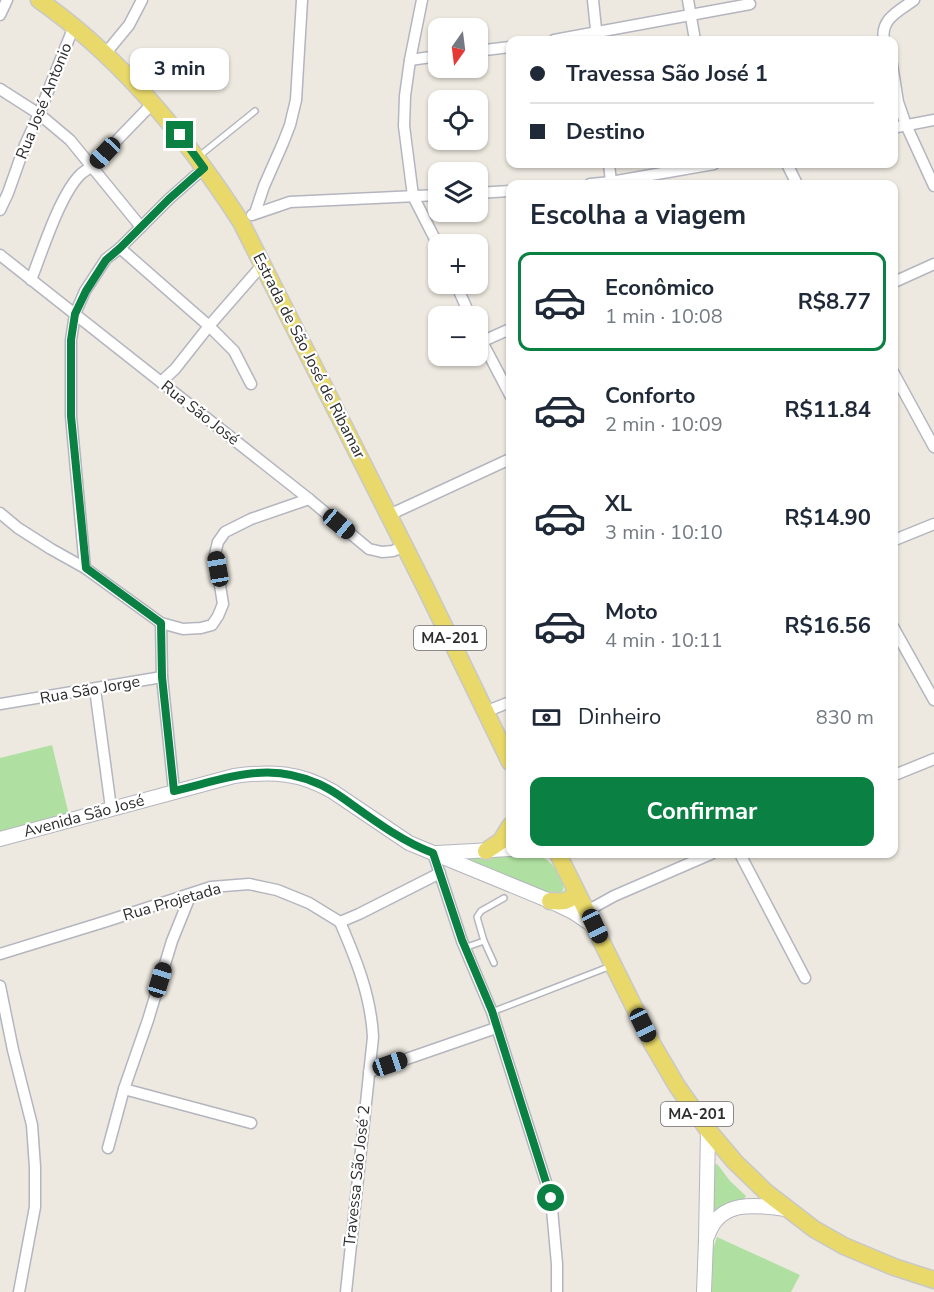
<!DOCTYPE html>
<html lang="pt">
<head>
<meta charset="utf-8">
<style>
	:root { --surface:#fff; --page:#f6f6f7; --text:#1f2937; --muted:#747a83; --line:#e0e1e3; --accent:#0b8043 }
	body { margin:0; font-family:"Nunito Sans",sans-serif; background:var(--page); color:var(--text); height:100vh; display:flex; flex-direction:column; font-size:22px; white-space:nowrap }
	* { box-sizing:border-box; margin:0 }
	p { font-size:20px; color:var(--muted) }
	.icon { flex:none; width:33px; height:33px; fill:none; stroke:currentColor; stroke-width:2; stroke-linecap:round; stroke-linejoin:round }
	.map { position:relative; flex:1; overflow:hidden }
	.drawer { position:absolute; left:506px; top:180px; width:392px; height:678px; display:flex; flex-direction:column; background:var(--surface); border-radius:12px; box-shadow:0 2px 4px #0004 }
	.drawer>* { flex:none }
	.guide { position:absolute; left:506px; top:36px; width:392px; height:132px; border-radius:12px; box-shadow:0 2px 4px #0004; display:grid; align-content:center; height:132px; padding:0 24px; background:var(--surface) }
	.needle { width:39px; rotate:194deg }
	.buttons { position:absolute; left:428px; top:18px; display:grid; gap:12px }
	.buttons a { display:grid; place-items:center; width:60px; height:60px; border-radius:12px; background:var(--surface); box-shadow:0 2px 4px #0004; font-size:30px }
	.end { position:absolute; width:27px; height:27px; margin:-14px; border:8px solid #0b8043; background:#fff; box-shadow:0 0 0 3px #fff }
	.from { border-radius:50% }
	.bubble { position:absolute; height:42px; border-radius:12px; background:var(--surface); box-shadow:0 2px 4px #0004; font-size:20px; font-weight:700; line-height:42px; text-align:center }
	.car { position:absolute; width:18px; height:36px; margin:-18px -9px; border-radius:8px; box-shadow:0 0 4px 2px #0007; background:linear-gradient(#222 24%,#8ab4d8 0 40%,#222 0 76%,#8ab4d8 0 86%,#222 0) }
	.guide b { display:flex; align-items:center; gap:21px; height:57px; font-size:22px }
	.guide b+b { border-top:2px solid var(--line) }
	.guide i { width:15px; height:15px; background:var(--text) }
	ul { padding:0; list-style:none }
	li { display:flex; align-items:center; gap:18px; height:99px; margin:0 12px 9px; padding:0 12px; border:3px solid transparent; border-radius:12px }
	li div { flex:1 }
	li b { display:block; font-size:22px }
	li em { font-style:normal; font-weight:700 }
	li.active { border-color:var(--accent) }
	li>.icon { width:54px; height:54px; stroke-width:1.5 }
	h2 { padding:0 24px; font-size:27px; line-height:72px }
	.pay { display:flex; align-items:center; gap:15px; height:66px; padding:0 24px; font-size:22px }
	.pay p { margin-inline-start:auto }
	.action { display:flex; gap:12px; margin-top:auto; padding:12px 24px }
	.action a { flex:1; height:69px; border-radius:12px; background:var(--accent); color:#fff; font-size:24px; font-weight:700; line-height:69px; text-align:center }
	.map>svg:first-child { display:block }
</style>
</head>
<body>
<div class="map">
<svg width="934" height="1292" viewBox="0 0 934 1292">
	<rect width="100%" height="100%" fill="#ede9e0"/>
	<g fill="#afe0a1">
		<polygon points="52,745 69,815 0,832 0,758"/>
		<path d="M 525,854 C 528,854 532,853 535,854 C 549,858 566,875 563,891 L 556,895 L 546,894 L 464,857 Z"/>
		<path d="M 714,1163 L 718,1165 L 730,1181 L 746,1196 L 744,1199 C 727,1205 723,1203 711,1219 Z"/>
		<polygon points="717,1237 800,1275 791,1292 712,1292 713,1249"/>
	</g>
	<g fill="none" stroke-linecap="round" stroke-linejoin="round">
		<defs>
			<g id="lane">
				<polyline points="198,157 255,111"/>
				<polyline points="464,948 484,941"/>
				<polyline points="494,963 484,941 477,917 481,911 504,898"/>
				<polyline points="492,1012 611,966"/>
			</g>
			<g id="street">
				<polyline points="422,0 410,60 405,96 404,126 413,196 438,245"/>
				<polyline points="593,0 597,39"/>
				<polyline points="688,0 695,40"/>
				<polyline points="0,15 7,0"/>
				<polyline points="554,40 750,4"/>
				<path d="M 884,40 C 880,19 899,11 914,0"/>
				<polyline points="477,51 510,47"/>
				<polyline points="105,54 129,25 142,0"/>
				<polyline points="410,60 438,56"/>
				<polyline points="892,64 898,102 906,125 934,186"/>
				<polyline points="0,89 39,114 70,140 141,227"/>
				<polyline points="892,128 934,120"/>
				<polyline points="609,164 611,182"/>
				<polyline points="787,164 797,184"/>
				<polyline points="590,184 611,182 714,164"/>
				<polyline points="477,193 510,191"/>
				<polyline points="0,210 8,193 25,145 39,114 74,26"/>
				<polyline points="255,213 264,186 283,143 290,125 296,100 302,0"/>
				<polyline points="252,215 290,202 438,195"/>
				<polyline points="120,248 209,326 234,351 251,384"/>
				<polyline points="0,255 309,499 369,549 382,552 393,551 404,546"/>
				<path d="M 31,280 C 42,252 60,194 81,174 C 84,171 89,169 92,166 L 152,104"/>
				<polyline points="892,283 934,264"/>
				<polyline points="456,284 470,316"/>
				<polyline points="477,332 510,395"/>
				<polyline points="481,342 510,329"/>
				<polyline points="892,370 934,447"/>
				<polyline points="161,382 175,369 209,326 263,264"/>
				<polyline points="0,513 18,528 51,549 85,568 161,623 183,629 201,628 212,625 218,616 223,604 215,554 218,542 225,532 251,519 309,499"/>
				<polyline points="389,515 510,459"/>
				<polyline points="892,541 934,524"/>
				<polyline points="85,568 71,416 71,340 75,314 85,291 106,259 120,248 169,199 204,168"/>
				<polyline points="892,625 934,700"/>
				<polyline points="162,677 174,791"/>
				<polyline points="95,689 111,808"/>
				<polyline points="0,704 162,677 161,623"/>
				<polyline points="485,712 510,702"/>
				<polyline points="892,776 934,759"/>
				<polyline points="433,853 462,941 492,1012 551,1198 557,1264 557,1292"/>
				<polyline points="740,854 805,978"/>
				<polyline points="587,911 614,896 711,854"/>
				<path d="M 340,922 C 356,959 371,996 373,1037 L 346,1292"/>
				<polyline points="340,922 359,914 440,873"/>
				<polyline points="0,954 107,921 211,887 249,884 277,890 309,903 340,922"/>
				<polyline points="0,986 13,1050 32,1125 35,1167 35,1207 19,1292"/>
				<polyline points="369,1072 496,1028"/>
				<polyline points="124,1089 251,1123"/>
				<polyline points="108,1148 124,1089 148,1020 172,941 191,894"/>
			</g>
			<g id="secondary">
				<path d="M 0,839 L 234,776 C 271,771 299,772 332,791 L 409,843 L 550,901 L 573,912 L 594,926"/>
				<polyline points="437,853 510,849"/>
				<path d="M 708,1235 C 720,1199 757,1205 786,1209"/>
				<polyline points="704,1292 706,1240 708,1130"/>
			</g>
			<g id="primary">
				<path d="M 39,0 C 122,58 187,138 241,222 L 426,589 L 510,762"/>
				<polyline points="486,851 501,841 510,826"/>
				<polyline points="558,854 653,1045 677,1086 708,1130 735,1162 766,1192 814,1229 844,1246 894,1267 934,1280"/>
				<path d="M 550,901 C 562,902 570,903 576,891"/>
			</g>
		</defs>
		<use href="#lane" stroke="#b4b5bf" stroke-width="8"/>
		<use href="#street" stroke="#b4b5bf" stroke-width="13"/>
		<use href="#secondary" stroke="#b4b5bf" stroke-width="16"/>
		<use href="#primary" stroke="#c8c8c8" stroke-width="19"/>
		<use href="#lane" stroke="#fff" stroke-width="5"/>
		<use href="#street" stroke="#fff" stroke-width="10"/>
		<use href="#secondary" stroke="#fff" stroke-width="14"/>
		<use href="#primary" stroke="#e9d96a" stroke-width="16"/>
	</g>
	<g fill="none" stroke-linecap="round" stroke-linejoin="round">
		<path stroke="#0b8043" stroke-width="8" d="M 180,135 L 204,168 L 169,199 L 120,248 L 106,260 L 86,291 L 75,314 L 71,340 L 71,416 L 86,568 L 161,623 L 162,677 L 174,791 C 201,785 228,775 256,773 C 277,771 299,775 319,784 C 331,789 343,798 354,806 C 379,824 404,842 433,853 L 462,940 L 492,1011 L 551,1198"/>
	</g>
	<g text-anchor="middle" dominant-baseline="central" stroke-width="4.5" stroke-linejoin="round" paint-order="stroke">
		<g fill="#fff" stroke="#6c6c6c" stroke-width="1.5">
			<rect x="414" y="626" width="72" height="24" rx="4.5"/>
			<rect x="661" y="1102" width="72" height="24" rx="4.5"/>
		</g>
		<g font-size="15" font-weight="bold" fill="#2d2d2d">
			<text x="450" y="638">MA-201</text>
			<text x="697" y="1114">MA-201</text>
		</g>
		<g font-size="16" fill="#2d2d2d" stroke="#fff">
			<text transform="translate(44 101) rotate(-68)">Rua José Antonio</text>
			<text transform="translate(309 356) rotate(63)">Estrada de São José de Ribamar</text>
			<text transform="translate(200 413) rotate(38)">Rua São José</text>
			<text transform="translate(90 690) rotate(-10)">Rua São Jorge</text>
			<text transform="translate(84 816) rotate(-15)">Avenida São José</text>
			<text transform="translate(172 902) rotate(-16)">Rua Projetada</text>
			<text transform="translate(357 1176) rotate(-84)">Travessa São José 2</text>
		</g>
	</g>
</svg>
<div class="buttons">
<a><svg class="needle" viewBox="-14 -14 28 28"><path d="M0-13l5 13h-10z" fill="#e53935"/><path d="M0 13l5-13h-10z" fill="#747a83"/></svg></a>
<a><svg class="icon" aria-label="locate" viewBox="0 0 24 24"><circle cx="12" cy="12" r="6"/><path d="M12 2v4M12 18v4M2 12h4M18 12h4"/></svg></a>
<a><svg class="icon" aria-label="layers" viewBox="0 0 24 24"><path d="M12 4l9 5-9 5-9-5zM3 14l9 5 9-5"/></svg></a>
<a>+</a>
<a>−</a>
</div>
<i class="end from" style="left:551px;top:1198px"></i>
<i class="end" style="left:180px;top:135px"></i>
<div class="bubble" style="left:130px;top:48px;width:99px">3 min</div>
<i class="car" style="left:105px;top:153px;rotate:223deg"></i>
<i class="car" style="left:339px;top:524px;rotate:130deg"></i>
<i class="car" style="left:218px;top:569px;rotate:350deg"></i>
<i class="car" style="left:595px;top:926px;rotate:155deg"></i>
<i class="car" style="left:160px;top:980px;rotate:17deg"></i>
<i class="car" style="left:643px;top:1025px;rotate:154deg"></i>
<i class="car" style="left:390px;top:1064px;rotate:71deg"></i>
<div class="guide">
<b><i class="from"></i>Travessa São José 1</b>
<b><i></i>Destino</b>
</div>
<section class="drawer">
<h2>Escolha a viagem</h2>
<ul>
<li class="active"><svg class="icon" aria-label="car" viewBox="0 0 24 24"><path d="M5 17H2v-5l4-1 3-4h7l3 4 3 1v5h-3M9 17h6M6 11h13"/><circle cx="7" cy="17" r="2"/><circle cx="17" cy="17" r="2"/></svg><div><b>Econômico</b><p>1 min · 10:08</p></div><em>R$8.77</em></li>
<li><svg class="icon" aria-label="car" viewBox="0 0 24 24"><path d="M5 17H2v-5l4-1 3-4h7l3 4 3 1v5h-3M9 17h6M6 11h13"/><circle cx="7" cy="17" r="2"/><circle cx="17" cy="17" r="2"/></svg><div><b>Conforto</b><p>2 min · 10:09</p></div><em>R$11.84</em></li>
<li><svg class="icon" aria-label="car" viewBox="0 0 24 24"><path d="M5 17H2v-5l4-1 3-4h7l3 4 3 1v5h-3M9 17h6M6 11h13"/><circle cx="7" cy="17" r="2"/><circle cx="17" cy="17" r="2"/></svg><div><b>XL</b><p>3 min · 10:10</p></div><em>R$14.90</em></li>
<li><svg class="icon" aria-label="car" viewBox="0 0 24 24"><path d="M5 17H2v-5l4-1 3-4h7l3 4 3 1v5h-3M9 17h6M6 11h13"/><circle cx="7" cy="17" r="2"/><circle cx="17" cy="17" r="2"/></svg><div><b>Moto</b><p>4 min · 10:11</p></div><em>R$16.56</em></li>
</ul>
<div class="pay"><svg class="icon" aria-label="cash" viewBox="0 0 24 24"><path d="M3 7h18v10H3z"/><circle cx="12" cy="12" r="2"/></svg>Dinheiro<p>830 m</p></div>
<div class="action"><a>Confirmar</a></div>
</section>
</div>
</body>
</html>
